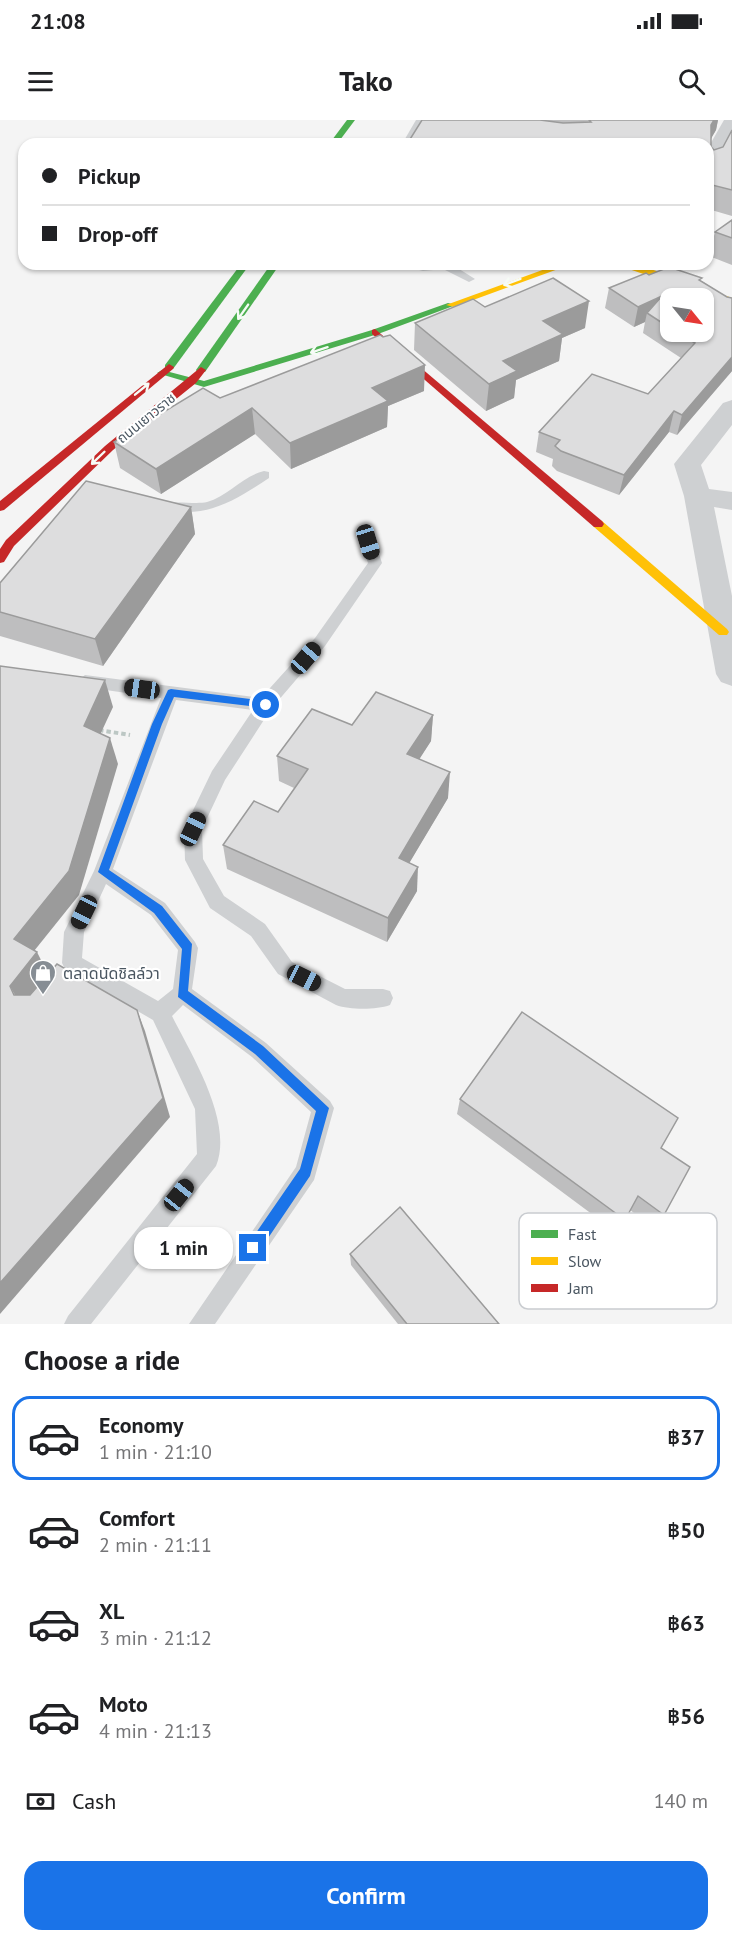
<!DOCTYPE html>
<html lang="en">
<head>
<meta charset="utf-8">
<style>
	:root { --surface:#fff; --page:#f2f2f2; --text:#202124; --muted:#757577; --line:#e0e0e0; --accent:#1a73e8 }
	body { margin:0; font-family:"PT Sans","Noto Sans Thai",sans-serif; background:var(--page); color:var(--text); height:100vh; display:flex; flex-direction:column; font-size:22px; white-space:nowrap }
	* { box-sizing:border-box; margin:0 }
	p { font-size:20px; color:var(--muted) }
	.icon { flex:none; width:33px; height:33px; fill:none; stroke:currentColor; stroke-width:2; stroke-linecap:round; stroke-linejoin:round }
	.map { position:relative; height:1204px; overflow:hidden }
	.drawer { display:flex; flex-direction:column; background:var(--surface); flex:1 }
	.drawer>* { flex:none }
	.guide { position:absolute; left:18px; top:18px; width:696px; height:132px; border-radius:18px; box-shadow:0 2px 4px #0004; display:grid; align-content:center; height:132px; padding:0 24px; background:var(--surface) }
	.needle { width:39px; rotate:120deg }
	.tools { position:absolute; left:660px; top:168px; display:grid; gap:12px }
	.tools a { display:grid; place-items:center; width:54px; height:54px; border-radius:12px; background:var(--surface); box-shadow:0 2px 4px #0004; font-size:30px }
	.end { position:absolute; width:27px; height:27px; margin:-14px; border:8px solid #1a73e8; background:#fff; box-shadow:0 0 0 3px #fff }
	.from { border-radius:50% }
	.bubble { position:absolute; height:42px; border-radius:18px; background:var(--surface); box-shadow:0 2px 4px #0004; font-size:20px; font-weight:600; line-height:42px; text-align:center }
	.car { position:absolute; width:18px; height:36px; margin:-18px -9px; border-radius:8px; box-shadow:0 0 4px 2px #0007; background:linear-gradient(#222 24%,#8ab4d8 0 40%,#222 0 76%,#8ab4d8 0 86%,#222 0) }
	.guide b { display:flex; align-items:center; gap:21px; height:57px; font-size:22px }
	.guide b+b { border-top:2px solid var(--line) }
	.guide i { width:15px; height:15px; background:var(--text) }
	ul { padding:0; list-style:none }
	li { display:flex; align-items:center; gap:18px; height:84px; margin:0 12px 9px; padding:0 12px; border:3px solid transparent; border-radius:18px }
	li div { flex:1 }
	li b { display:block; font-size:22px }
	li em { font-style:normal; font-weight:600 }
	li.current { border-color:var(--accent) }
	li>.icon { width:54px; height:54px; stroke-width:1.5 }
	h2 { padding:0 24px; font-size:27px; line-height:72px }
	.pay { display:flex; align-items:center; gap:15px; height:66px; padding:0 24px; font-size:22px }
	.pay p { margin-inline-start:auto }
	.primary-button { display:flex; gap:12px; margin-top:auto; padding:12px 24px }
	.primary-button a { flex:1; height:69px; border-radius:18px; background:var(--accent); color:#fff; font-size:24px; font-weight:600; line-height:69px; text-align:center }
	.status { display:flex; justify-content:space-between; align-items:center; height:42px; padding:0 30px; background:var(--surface); direction:ltr }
	.status svg { height:16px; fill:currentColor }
	header { display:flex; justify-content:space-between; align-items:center; height:78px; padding:0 24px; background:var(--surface); font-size:27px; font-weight:600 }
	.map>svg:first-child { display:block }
</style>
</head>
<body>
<div class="status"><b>21:08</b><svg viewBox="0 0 49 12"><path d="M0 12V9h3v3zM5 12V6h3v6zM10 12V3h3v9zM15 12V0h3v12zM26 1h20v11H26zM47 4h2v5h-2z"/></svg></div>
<header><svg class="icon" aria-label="menu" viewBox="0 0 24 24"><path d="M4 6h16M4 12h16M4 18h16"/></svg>Tako<svg class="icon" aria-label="search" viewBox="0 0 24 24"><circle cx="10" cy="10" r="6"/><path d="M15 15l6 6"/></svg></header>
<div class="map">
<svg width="732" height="1204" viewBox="0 0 732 1204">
	<rect width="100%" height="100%" fill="#f4f4f4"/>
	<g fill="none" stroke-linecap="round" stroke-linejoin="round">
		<polyline stroke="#bcc7c4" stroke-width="4" stroke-dasharray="4.5 3" stroke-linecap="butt" points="99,610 130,615"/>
		<g fill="#ced0d2" fill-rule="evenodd">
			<polygon points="416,0 426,0 412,24 402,24"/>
			<polygon points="396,144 463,144 456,147 475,159 469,162 443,149 423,151"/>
			<polygon points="494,144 507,144 509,147 504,150"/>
			<path d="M 264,351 L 269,352 L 269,358 C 236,380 205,400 164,389 L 162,386 C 168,379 195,385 207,382 C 228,376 243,356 264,351 Z"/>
			<path d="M 368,417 L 375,422 L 382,443 L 325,526 L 271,589 L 225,660 L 202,709 L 203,739 L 224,776 L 265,804 L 292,842 L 345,869 L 383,869 L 390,871 L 393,878 L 390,885 C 376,890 350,890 336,885 L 278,854 L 251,816 L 210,788 L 185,740 L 184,709 L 212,651 L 253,590 L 176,580 L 113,749 L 165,783 L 195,822 L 198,828 L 192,869 L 266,923 L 330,981 L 334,988 L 314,1060 L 215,1204 L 189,1204 L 296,1047 L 311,992 L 252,937 L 183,885 L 172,896 C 191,934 234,1002 216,1046 L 91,1204 L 64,1204 L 68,1196 L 197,1034 L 195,989 L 153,900 L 65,849 L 62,843 L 64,812 L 94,751 L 161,578 L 85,567 L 77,561 L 85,555 L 261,578 L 315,518 L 368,443 L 361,422 ZM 106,764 L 151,795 L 178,830 L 173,869 L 158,881 L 82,838 L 84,812 Z"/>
		</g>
		<g fill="#ced0d2" fill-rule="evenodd">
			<polygon points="732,0 732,18 715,49 708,51 708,28 724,0"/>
			<polygon points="732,280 732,305 701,345 709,369 732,372 732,390 714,387 732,476 732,566 721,562 716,554 684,376 674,344 723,283"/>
		</g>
		<g fill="#4caf50" fill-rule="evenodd">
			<polygon points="347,0 355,0 337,24 329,24"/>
			<polygon points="241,144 250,144 173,249 165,249 165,245"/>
			<polygon points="271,144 280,144 205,252 197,252 196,250"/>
			<polygon points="448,183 456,185 378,214 204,267 157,253 162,250 204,261 372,210"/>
		</g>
		<g fill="#ffc107" fill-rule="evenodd">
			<polygon points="559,144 572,144 454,187 446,185"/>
			<polygon points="614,144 631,144 645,147 732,178 732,184"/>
			<polygon points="598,400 602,401 727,509 729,512 727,515 719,515 594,407 592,404 594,401"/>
		</g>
		<g fill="#c62828" fill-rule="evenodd">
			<polygon points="375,209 602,401 604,404 602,407 594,407 372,214 372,210"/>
			<polygon points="169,244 174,247 173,249 4,390 0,391 0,381"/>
			<polygon points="201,247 206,250 196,263 113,330 14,426 4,442 0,443 0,429 6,420 105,326"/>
		</g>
	</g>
	<g fill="#bebebf" fill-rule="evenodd">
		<polygon points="422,0 718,0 716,10 711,18 711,27 714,30 723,27 732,10 732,96 708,89 708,24"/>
		<polygon points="732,100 732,145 709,136 715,112"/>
		<path d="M 649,155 L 702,161 L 727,177 L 732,178 L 732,251 L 677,315 L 669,312 L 619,375 L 557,351 L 552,346 L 553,339 L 536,332 L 539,312 L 648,274 L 681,238 L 643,213 L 645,202 L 634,207 L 605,188 L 609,168 ZM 670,178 L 704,212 L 670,212 Z"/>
		<polygon points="485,187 585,208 562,218 559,241 516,260 514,278 486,291 414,230 415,203"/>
		<polygon points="424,271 388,286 387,307 291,349 255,314 161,374 120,348 114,322 220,278"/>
		<polygon points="191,387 195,414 103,546 0,516 0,463"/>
		<polygon points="433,595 431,621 419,639 448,678 409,743 417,771 387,822 227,749 223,725 278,692 294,668 279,661 277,636 352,605"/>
		<polygon points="460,979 661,1028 664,1095 654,1108 630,1090 616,1112 457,994"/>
		<polygon points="350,1134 499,1204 398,1204 351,1145"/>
	</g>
	<g fill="#9b9b9b">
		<polygon points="714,0 718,0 716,10 708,24 711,5"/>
		<polygon points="662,176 647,193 645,202 634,207 638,187"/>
		<polygon points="589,181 585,208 562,218 559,241 516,260 514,278 486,291 489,264 503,241 543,201"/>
		<polygon points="732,237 732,251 677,315 682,295"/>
		<polygon points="425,245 424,271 388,286 387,307 291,349 290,323 372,268"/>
		<polygon points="252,288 255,314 161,374 156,349"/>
		<polygon points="674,291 669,312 619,375 624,355"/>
		<polygon points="191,387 195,414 103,546 95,519"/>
		<polygon points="105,560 113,587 92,632 84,606"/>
		<polygon points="433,595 431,621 406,660 407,634"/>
		<polygon points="110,618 118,644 79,775 26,841 14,819"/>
		<polygon points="450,652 448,678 398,762 399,738"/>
		<polygon points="418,747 417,771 387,822 388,798"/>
		<polygon points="37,832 48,854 22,888 10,866"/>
		<polygon points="137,890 145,911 170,997 0,1194 0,1163"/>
	</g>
	<g fill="#ddddde" stroke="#9b9b9b" stroke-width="1.5">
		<polygon points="422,0 540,0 563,3 591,2 589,0 714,0 711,5 711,27 714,30 723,27 732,10 732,70 708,64 708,24 407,24"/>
		<polygon points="732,100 732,118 715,112"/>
		<polygon points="669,147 702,158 699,160 727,177 732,178 732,237 682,295 674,291 624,355 561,331 555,326 560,320 539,312 592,254 648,274 695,223 677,212 704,212 704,178 670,178 670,208 647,193 662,176 638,187 609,168 646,153 649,155"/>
		<polygon points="553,158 589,181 543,201 563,214 503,241 517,251 489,264 415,203 473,179 485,187"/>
		<polygon points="380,215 383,217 390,215 425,245 372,268 388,281 290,323 252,288 156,349 114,322 203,268 220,278"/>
		<polygon points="86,361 191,387 95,519 0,492 0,463"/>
		<polygon points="0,546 105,560 84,606 110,618 69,751 14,819 37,832 10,866 14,875 30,875 57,844 137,890 163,978 0,1163"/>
		<polygon points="376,572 433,595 407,634 450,652 399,738 418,747 388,798 223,725 254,681 278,692 308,649 277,636 312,589 352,605"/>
		<polygon points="522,892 678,998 661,1028 690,1047 664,1095 638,1076 625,1100 460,979"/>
		<polygon points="400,1087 499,1204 407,1204 350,1134"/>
	</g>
	<defs><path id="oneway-shaft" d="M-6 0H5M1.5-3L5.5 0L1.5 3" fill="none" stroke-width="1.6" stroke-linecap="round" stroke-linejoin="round" transform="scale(1.5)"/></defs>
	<g stroke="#f6fbf6">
		<use href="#oneway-shaft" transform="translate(512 162) rotate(160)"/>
		<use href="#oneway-shaft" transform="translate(243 192) rotate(125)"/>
		<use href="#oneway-shaft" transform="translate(319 230) rotate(162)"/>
		<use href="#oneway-shaft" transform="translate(142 269) rotate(-39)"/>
		<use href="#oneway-shaft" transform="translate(98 338) rotate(136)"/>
	</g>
	<polygon fill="#1a73e8" points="171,569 266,581 270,585 266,588 174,577 162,604 109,750 162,786 192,824 188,871 263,926 329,988 310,1056 258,1133 253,1135 249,1133 249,1123 300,1049 316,991 255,934 178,877 182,829 154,793 98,752 152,604 168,570"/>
	<defs>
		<symbol id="shop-pin" viewBox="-11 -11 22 30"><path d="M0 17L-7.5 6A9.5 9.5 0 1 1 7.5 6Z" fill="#868d94" stroke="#fff"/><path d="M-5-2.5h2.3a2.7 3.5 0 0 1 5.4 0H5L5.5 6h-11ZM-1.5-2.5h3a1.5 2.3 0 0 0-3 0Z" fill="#fff"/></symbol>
	</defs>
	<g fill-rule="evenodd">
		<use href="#shop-pin" x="28" y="838" width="30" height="40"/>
	</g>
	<g text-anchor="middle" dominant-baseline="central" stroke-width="4.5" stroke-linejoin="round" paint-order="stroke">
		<g font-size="14" fill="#4a5661" stroke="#fff">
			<text transform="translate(146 298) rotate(-39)">ถนนเยาวราช</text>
		</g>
		<g font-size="16" fill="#4a5661" stroke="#fff" text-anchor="start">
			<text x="63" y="853">ตลาดนัดชิลล์วา</text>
		</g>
	</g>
	<rect x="519" y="1093" width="198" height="96" rx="9" fill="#fff" stroke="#c9ccd0" stroke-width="1.5"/>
	<rect x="531" y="1110" width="27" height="8" fill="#4caf50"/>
	<rect x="531" y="1137" width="27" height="8" fill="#ffc107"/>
	<rect x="531" y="1164" width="27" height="8" fill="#c62828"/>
	<g font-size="16" fill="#4a5661">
		<text x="568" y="1120">Fast</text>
		<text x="568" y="1147">Slow</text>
		<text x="568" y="1174">Jam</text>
	</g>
</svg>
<div class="tools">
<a><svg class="needle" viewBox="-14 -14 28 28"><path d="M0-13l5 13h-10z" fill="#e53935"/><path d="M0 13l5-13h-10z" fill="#757577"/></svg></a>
</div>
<i class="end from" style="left:266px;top:585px"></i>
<i class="end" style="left:253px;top:1128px"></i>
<div class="bubble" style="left:134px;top:1107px;width:99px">1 min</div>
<i class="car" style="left:368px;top:422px;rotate:163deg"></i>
<i class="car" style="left:306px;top:538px;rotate:41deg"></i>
<i class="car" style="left:142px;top:569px;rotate:278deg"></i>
<i class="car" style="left:193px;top:709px;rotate:25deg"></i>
<i class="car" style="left:84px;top:792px;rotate:206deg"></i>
<i class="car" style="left:304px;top:858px;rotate:116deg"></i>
<i class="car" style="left:179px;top:1075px;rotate:39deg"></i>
<div class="guide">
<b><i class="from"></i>Pickup</b>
<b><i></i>Drop-off</b>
</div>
</div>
<section class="drawer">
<h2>Choose a ride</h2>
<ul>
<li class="current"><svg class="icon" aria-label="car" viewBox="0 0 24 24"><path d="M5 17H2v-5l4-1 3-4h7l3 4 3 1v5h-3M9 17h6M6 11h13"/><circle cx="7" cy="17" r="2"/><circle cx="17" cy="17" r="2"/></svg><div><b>Economy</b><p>1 min · 21:10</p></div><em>฿37</em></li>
<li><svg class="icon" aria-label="car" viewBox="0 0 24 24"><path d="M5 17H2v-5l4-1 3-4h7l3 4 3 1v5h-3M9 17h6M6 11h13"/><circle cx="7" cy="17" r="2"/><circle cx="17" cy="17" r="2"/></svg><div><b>Comfort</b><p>2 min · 21:11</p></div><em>฿50</em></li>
<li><svg class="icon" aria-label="car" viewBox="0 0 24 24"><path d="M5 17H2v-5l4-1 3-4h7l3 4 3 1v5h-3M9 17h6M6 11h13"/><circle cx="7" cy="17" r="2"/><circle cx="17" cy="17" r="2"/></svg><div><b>XL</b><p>3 min · 21:12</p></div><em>฿63</em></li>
<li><svg class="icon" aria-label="car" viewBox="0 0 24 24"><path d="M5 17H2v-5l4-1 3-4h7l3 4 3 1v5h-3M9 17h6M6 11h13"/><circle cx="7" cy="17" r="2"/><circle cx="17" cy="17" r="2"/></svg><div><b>Moto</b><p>4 min · 21:13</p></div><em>฿56</em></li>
</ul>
<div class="pay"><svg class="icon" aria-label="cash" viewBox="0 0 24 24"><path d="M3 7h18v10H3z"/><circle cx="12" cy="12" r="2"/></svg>Cash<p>140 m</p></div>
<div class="primary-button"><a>Confirm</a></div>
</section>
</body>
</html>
